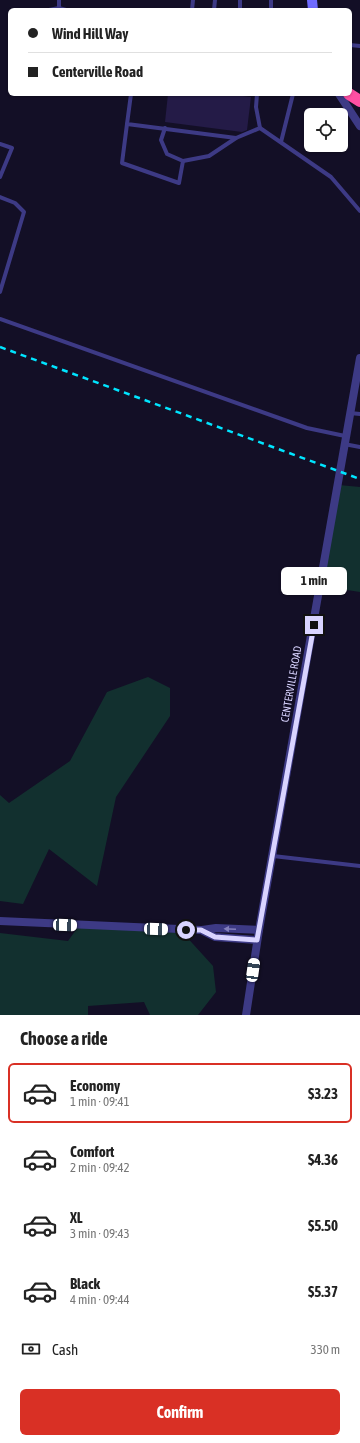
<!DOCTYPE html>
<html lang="en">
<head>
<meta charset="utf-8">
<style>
	:root { --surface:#fff; --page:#f2f2f2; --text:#222; --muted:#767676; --line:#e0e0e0; --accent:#d93025 }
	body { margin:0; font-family:"Asap Condensed",sans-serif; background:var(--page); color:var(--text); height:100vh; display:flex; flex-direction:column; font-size:15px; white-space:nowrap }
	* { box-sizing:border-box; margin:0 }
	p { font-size:13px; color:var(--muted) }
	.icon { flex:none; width:22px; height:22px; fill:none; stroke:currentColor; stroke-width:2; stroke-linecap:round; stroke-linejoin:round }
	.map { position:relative; height:1015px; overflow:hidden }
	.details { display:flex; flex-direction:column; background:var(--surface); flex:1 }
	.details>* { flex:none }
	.banner { position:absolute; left:8px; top:8px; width:344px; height:88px; border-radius:6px; box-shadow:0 1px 3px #0004; display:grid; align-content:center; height:88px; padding:0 20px; background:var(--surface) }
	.tools { position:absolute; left:304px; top:108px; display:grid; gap:8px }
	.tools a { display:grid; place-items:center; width:44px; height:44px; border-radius:6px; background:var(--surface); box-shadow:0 1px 3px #0004; font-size:20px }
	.end { position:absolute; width:18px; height:18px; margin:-9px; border:5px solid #d9d4ff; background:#111; box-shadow:0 0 0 2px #111 }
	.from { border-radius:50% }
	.bubble { position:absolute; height:28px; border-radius:6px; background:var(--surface); box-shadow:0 1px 3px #0004; font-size:13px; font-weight:700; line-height:28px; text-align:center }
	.car { position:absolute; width:12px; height:24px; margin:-12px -6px; border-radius:5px; box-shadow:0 0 3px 1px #0007; background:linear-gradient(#fff 24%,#345 0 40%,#fff 0 76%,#345 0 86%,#fff 0) }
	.banner b { display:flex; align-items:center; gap:14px; height:38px; font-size:15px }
	.banner b+b { border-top:1px solid var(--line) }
	.banner i { width:10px; height:10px; background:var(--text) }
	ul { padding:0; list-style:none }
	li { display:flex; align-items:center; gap:12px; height:60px; margin:0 8px 6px; padding:0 12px; border:2px solid transparent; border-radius:6px }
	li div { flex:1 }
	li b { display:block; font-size:15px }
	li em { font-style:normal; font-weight:700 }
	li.active { border-color:var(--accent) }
	li>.icon { width:36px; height:36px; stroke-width:1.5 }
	h2 { padding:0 20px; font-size:18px; line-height:48px }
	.pay { display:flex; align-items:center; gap:10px; height:44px; padding:0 20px; font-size:15px }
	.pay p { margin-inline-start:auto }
	.action { display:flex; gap:8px; margin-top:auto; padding:8px 20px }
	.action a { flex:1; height:46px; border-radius:6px; background:var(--accent); color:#fff; font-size:16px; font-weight:700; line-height:46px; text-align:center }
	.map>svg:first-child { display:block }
</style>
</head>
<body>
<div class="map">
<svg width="360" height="1015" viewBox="0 0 360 1015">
	<rect width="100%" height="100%" fill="#130f26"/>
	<g fill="#12302f">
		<polygon points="339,485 360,487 360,592 321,586"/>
		<polygon points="148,677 170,688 170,716 116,797 97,886 49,849 23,904 0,901 0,795 9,803 70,761 107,692"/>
		<polygon points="78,927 183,933 213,966 216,992 198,1015 150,1015 144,1002 88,1006 88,1015 0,1015 0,933 68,941"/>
	</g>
	<polygon fill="#241b47" points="168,94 227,94 251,97 247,130 242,132 165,122"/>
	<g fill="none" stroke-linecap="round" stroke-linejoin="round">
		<g stroke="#3d3a85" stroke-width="4">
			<polyline points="59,0 59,8 66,10"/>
			<polyline points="49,10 59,8"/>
			<polyline points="192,10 193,0"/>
			<polyline points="214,10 215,0"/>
			<polyline points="240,10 240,0"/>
			<polyline points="271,10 271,0"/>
			<polyline points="350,45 360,46"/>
			<polyline points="131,94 127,124 236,138 260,128 256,107 257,94"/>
			<polyline points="127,124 122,163 179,183 183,161 167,154 161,140 165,128"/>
			<polyline points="260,128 331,177 360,211"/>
			<polyline points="281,142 293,94"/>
			<polyline points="0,144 12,148 0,177"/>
			<polyline points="183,161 209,156 236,138"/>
			<polyline points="0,197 15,203 24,212 0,292"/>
			<polyline points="0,319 307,428 345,436"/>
			<polyline points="350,413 360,414"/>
			<polyline points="344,444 360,447"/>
			<polyline points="273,856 360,866"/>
		</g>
		<g stroke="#3d3a85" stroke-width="8">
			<polyline points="339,94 360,126"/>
			<polyline points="0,921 201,930 215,937 257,940"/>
			<polyline points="202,930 216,928 259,930"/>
			<polyline points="246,1015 259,930 360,358"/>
		</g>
		<polyline stroke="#6f6bff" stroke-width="10" points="312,0 313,10"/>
		<polyline stroke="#ff4fa3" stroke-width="12" points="349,94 360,101"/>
		<polyline stroke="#00e5ff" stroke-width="2.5" stroke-dasharray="6 5" stroke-linecap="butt" points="0,347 360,479"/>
	</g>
	<defs><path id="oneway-solid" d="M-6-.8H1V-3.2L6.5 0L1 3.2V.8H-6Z"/></defs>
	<use fill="#837fbc" href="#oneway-solid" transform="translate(230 929) rotate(-178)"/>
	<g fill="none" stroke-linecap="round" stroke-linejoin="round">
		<polyline stroke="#d9d4ff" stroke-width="5" points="186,930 201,930 215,937 257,940 314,625"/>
	</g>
	<g text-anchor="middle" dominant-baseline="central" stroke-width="3" stroke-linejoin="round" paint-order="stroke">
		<g font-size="11" fill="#d9d4ff" stroke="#130f26">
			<text transform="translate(291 684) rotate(-80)">CENTERVILLE ROAD</text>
		</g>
	</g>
</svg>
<div class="tools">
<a><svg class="icon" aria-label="locate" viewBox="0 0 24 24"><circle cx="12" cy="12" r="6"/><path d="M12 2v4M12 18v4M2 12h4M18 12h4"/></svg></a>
</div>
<i class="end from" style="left:186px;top:930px"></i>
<i class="end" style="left:314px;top:625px"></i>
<div class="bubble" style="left:281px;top:567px;width:66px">1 min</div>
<i class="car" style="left:65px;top:925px;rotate:92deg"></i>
<i class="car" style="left:156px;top:929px;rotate:92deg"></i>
<i class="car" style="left:253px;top:970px;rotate:8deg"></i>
<div class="banner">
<b><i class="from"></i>Wind Hill Way</b>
<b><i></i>Centerville Road</b>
</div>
</div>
<section class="details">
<h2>Choose a ride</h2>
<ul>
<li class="active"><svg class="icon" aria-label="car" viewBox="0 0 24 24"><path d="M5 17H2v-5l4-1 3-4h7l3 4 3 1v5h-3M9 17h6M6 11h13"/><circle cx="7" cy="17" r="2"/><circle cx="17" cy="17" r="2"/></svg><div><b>Economy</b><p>1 min · 09:41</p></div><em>$3.23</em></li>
<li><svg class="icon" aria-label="car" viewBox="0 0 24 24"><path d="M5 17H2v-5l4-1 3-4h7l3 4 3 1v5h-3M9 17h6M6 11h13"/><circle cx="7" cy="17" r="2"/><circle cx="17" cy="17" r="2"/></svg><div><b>Comfort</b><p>2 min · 09:42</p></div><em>$4.36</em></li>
<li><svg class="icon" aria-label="car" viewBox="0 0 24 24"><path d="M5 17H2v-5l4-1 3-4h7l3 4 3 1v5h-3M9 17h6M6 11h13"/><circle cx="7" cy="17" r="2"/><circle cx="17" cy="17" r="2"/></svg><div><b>XL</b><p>3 min · 09:43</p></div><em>$5.50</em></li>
<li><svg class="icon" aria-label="car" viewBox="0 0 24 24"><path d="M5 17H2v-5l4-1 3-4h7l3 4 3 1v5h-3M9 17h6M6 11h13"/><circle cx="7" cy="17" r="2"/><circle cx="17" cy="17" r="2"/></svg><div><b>Black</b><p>4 min · 09:44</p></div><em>$5.37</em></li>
</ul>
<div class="pay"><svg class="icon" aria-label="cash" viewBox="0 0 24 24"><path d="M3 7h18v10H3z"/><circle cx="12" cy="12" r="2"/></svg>Cash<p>330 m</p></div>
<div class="action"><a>Confirm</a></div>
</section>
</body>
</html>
